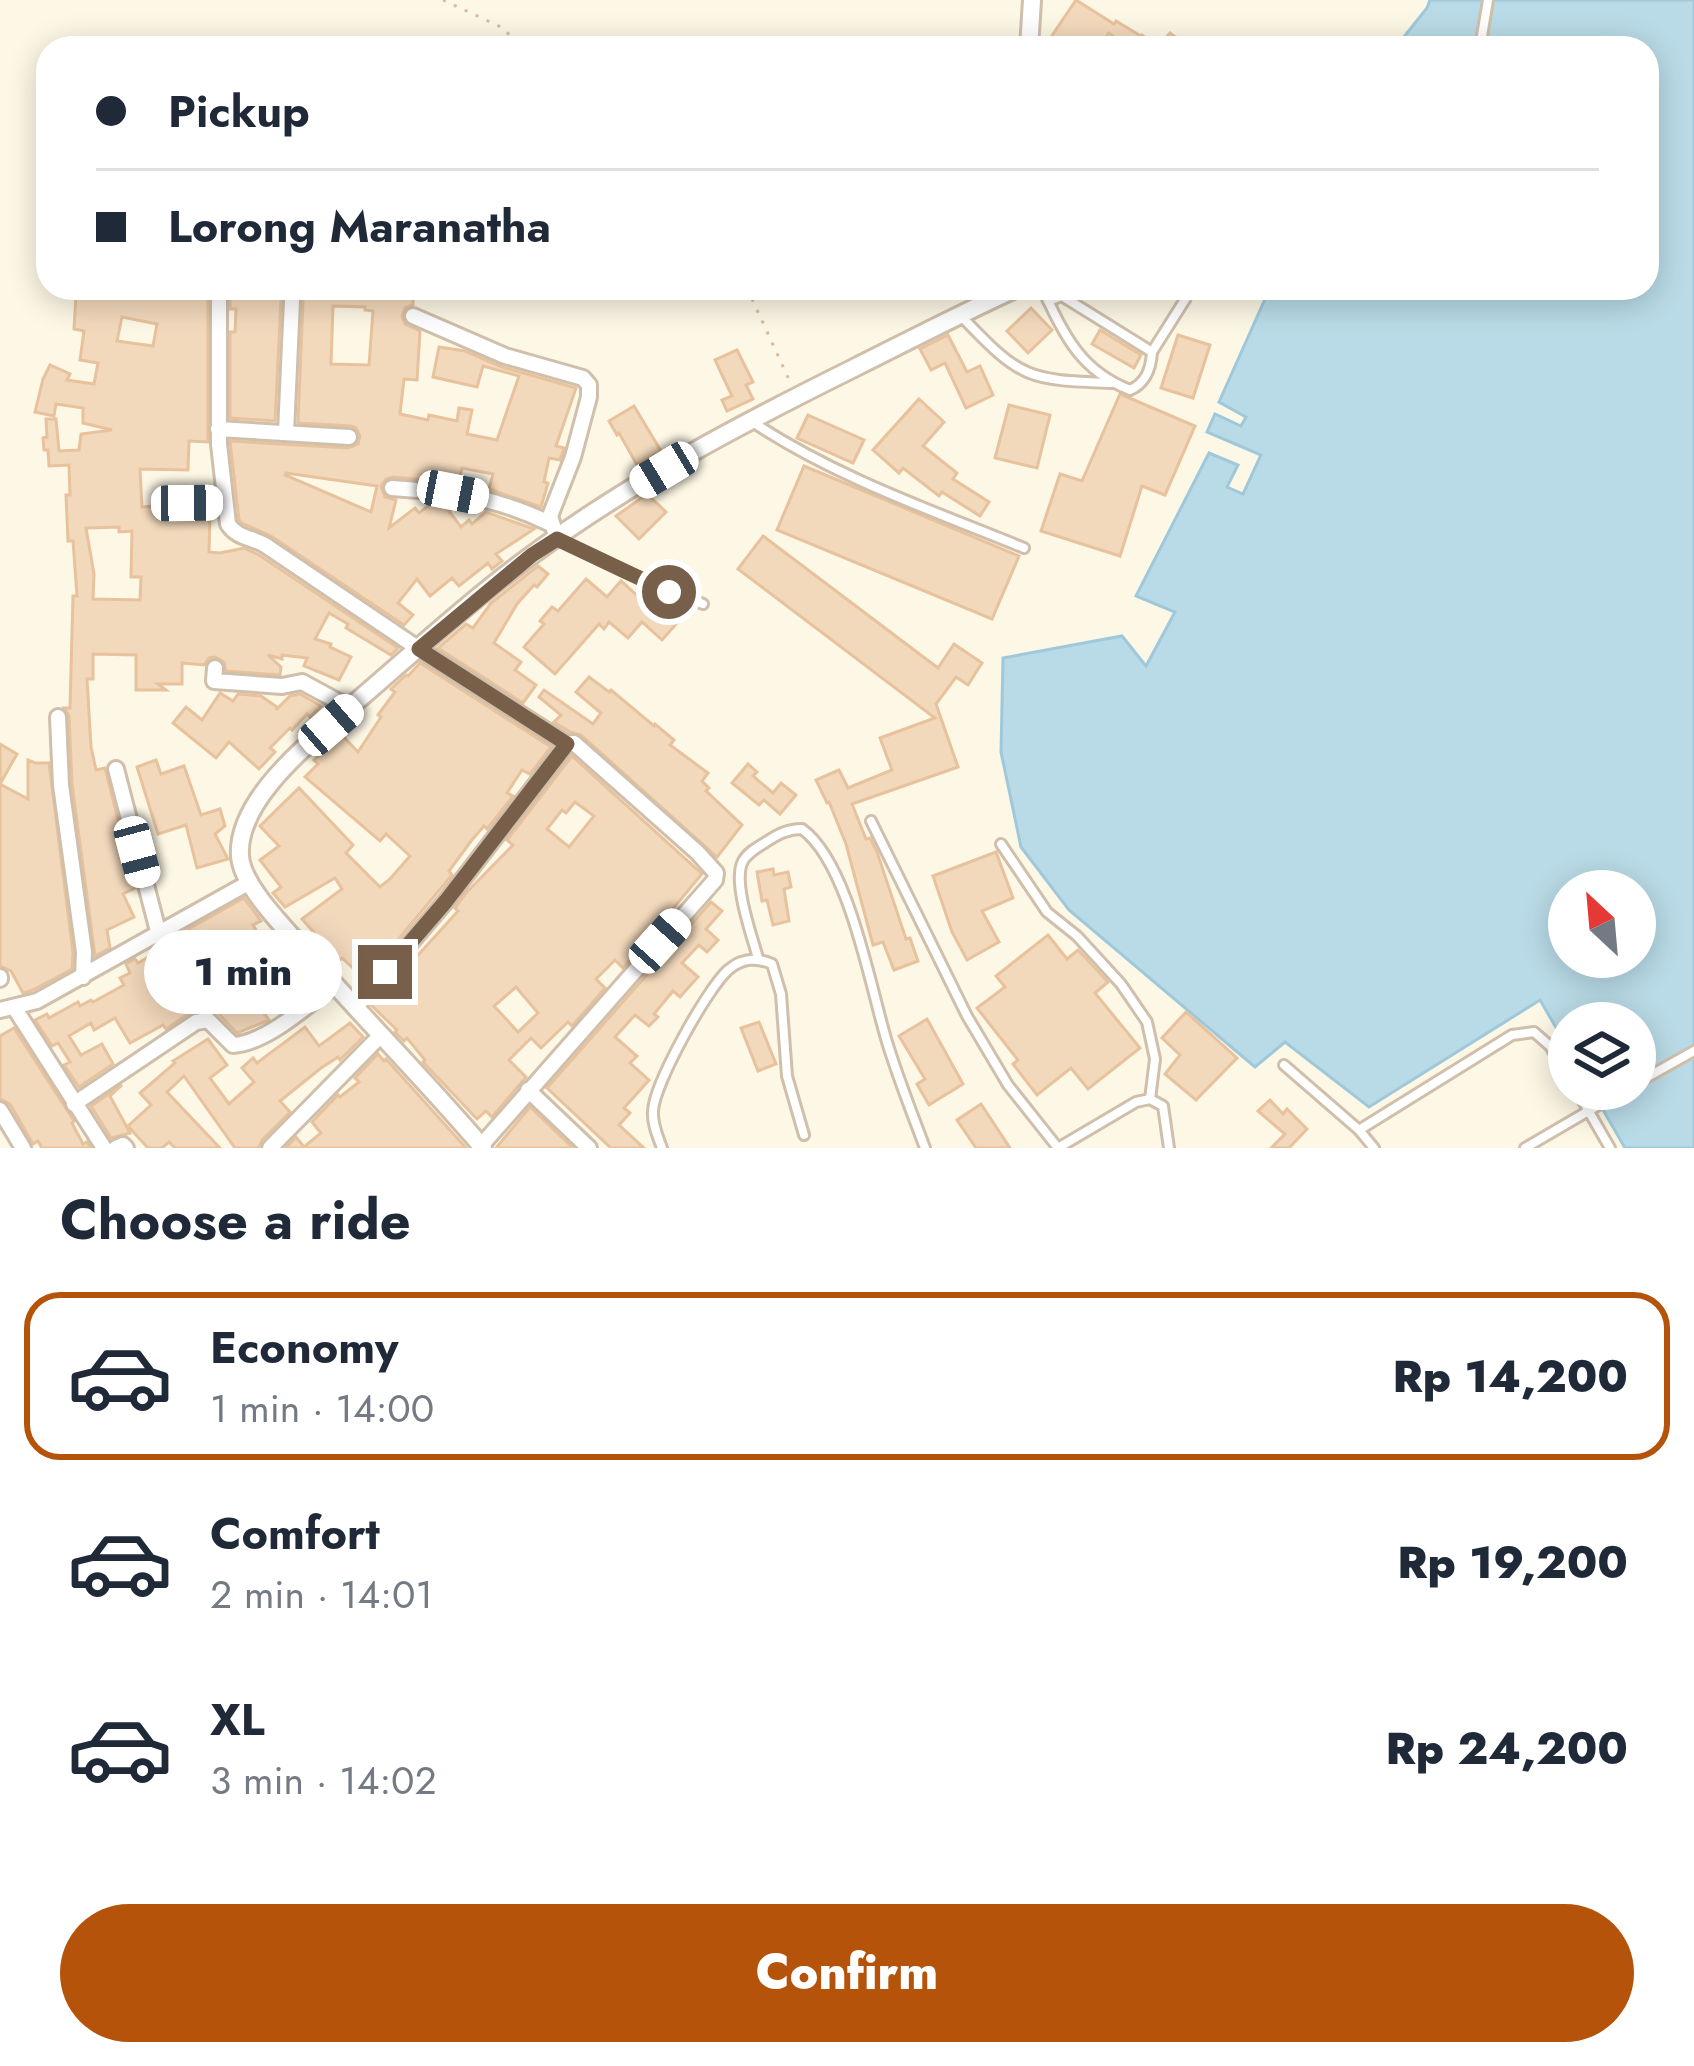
<!DOCTYPE html>
<html lang="en">
<head>
<meta charset="utf-8">
<style>
	:root { --surface:#fff; --page:#f6f6f7; --text:#1f2937; --muted:#747a83; --line:#e0e1e3; --accent:#b45309 }
	body { margin:0; font-family:Jost,sans-serif; background:var(--page); color:var(--text); height:100vh; display:flex; flex-direction:column; font-size:45px; white-space:nowrap }
	* { box-sizing:border-box; margin:0 }
	p { font-size:39px; color:var(--muted) }
	.icon { flex:none; width:66px; height:66px; fill:none; stroke:currentColor; stroke-width:2; stroke-linecap:round; stroke-linejoin:round }
	.map { position:relative; height:1148px; overflow:hidden }
	.details { display:flex; flex-direction:column; background:var(--surface); flex:1 }
	.details>* { flex:none }
	.banner { position:absolute; left:36px; top:36px; width:1623px; height:264px; border-radius:36px; box-shadow:0 6px 30px #0003; display:grid; align-content:center; height:264px; padding:0 60px; background:var(--surface) }
	.needle { width:78px; rotate:334deg }
	.controls { position:absolute; left:1548px; top:870px; display:grid; gap:24px }
	.controls a { display:grid; place-items:center; width:108px; height:108px; border-radius:50%; background:var(--surface); box-shadow:0 6px 30px #0003; font-size:60px }
	.end { position:absolute; width:54px; height:54px; margin:-27px; border:15px solid #775f49; background:#fff; box-shadow:0 0 0 6px #fff }
	.from { border-radius:50% }
	.bubble { position:absolute; height:84px; border-radius:42px; background:var(--surface); box-shadow:0 6px 30px #0003; font-size:39px; font-weight:800; line-height:84px; text-align:center }
	.car { position:absolute; width:36px; height:72px; margin:-36px -18px; border-radius:15px; box-shadow:0 0 9px 3px #0007; background:linear-gradient(#fff 24%,#345 0 40%,#fff 0 76%,#345 0 86%,#fff 0) }
	.banner b { display:flex; align-items:center; gap:42px; height:114px; font-size:45px }
	.banner b+b { border-top:3px solid var(--line) }
	.banner i { width:30px; height:30px; background:var(--text) }
	ul { padding:0; list-style:none }
	li { display:flex; align-items:center; gap:36px; height:168px; margin:0 24px 18px; padding:0 36px; border:6px solid transparent; border-radius:36px }
	li div { flex:1 }
	li b { display:block; font-size:45px }
	li em { font-style:normal; font-weight:800 }
	li.active { border-color:var(--accent) }
	li>.icon { width:108px; height:108px; stroke-width:1.5 }
	h2 { padding:0 60px; font-size:54px; line-height:144px }
	.cta { display:flex; gap:24px; margin-top:auto; padding:24px 60px }
	.cta a { flex:1; height:138px; border-radius:72px; background:var(--accent); color:#fff; font-size:48px; font-weight:800; line-height:138px; text-align:center }
	.map>svg:first-child { display:block }
</style>
</head>
<body>
<div class="map">
<svg width="1694" height="1148" viewBox="0 0 1694 1148">
	<rect width="100%" height="100%" fill="#fdf7e5"/>
	<path fill="#b9dbe7" stroke="#9fc9da" stroke-width="3" fill-rule="evenodd" d="M 1430,0 L 1694,0 L 1694,1148 L 1625,1148 L 1591,1089 L 1635,1089 L 1635,1023 L 1569,1023 L 1569,1050 L 1540,1000 L 1369,1107 L 1285,1042 L 1255,1067 L 1069,910 L 1021,847 L 1001,752 L 1003,658 L 1122,636 L 1146,666 L 1175,612 L 1136,596 L 1209,453 L 1238,465 L 1227,487 L 1243,494 L 1261,455 L 1207,432 L 1215,414 L 1241,426 L 1246,417 L 1219,402 L 1270,288 L 1647,288 L 1647,48 L 1395,48 L 1427,8 ZM 1569,891 L 1635,891 L 1635,957 L 1569,957 Z"/>
	<g fill="#f3d9bc" stroke="#e7c29c" stroke-width="3" fill-rule="evenodd">
		<polygon points="1076,0 1114,24 1116,21 1141,36 1142,35 1158,47 1170,33 1190,48 1128,48 1109,33 1097,48 1061,48 1049,40"/>
		<path d="M 93,288 L 208,288 L 208,442 L 189,441 L 188,470 L 140,469 L 142,507 L 176,504 L 182,513 L 210,514 L 209,552 L 220,553 L 244,548 L 259,555 L 398,648 L 391,655 L 346,628 L 348,624 L 329,613 L 315,639 L 331,644 L 330,647 L 351,657 L 339,680 L 304,666 L 307,658 L 282,655 L 282,659 L 268,655 L 281,667 L 280,675 L 226,671 L 224,662 L 215,657 L 209,658 L 204,665 L 182,663 L 182,684 L 158,684 L 166,690 L 136,690 L 136,655 L 93,654 L 93,679 L 87,679 L 91,747 L 96,770 L 105,768 L 125,848 L 122,850 L 135,888 L 123,894 L 134,917 L 107,930 L 110,948 L 95,956 L 72,784 L 69,716 L 64,708 L 70,708 L 73,596 L 77,596 L 73,541 L 68,541 L 66,495 L 70,495 L 69,465 L 49,466 L 48,450 L 44,450 L 43,438 L 47,437 L 46,419 L 56,419 L 59,451 L 79,450 L 81,434 L 112,430 L 83,423 L 83,408 L 56,404 L 54,416 L 35,412 L 43,379 L 50,365 L 70,374 L 67,380 L 94,384 L 98,363 L 80,360 L 84,331 L 74,329 L 76,295 L 92,295 ZM 122,317 L 157,324 L 153,346 L 117,341 ZM 119,527 L 119,532 L 132,531 L 131,577 L 141,577 L 140,600 L 93,599 L 94,574 L 86,528 Z"/>
		<path d="M 230,288 L 410,288 L 408,295 L 413,295 L 413,305 L 405,308 L 402,316 L 405,324 L 420,331 L 417,380 L 404,379 L 400,414 L 428,420 L 429,415 L 457,421 L 459,408 L 472,410 L 467,434 L 497,440 L 519,376 L 483,366 L 477,387 L 433,377 L 439,347 L 465,351 L 502,367 L 576,388 L 556,446 L 564,448 L 560,460 L 549,458 L 544,482 L 548,483 L 541,507 L 489,489 L 493,474 L 462,468 L 458,483 L 393,477 L 386,479 L 381,486 L 385,497 L 396,500 L 389,528 L 415,508 L 419,513 L 432,503 L 455,506 L 449,511 L 461,527 L 469,520 L 472,524 L 486,512 L 534,529 L 496,554 L 502,561 L 492,569 L 488,563 L 459,586 L 452,578 L 430,596 L 417,579 L 398,603 L 413,615 L 404,625 L 271,536 L 242,523 L 239,520 L 230,441 L 348,448 L 358,444 L 360,436 L 356,428 L 351,426 L 298,423 L 303,302 L 301,295 L 294,290 L 286,292 L 281,300 L 275,421 L 230,418 L 230,332 L 235,332 L 236,309 L 230,309 ZM 333,306 L 365,307 L 365,310 L 373,311 L 369,365 L 331,364 ZM 286,473 L 377,486 L 371,512 L 285,475 Z"/>
		<polygon points="1031,308 1052,330 1028,353 1007,331"/>
		<polygon points="1100,330 1141,355 1134,368 1092,344"/>
		<polygon points="948,335 967,372 980,366 993,395 966,408 945,363 931,370 920,349"/>
		<polygon points="1178,335 1210,345 1193,398 1161,388"/>
		<polygon points="737,350 753,382 746,385 753,399 727,411 722,400 732,396 715,360"/>
		<polygon points="1120,394 1195,426 1165,495 1142,486 1120,556 1041,531 1060,474 1082,481"/>
		<polygon points="919,399 944,422 923,446 957,473 953,479 989,502 980,516 942,492 939,496 903,468 899,473 873,450"/>
		<polygon points="1009,405 1050,415 1037,468 995,458"/>
		<polygon points="634,406 661,451 637,465 619,433 617,435 609,421"/>
		<polygon points="808,415 864,440 853,463 797,438"/>
		<polygon points="804,466 1019,556 992,619 777,530"/>
		<polygon points="647,494 666,512 639,539 616,516"/>
		<polygon points="763,536 938,668 954,644 982,663 968,685 956,677 936,704 958,767 852,804 866,839 870,838 877,852 906,939 910,938 918,961 894,970 883,942 873,945 846,844 829,802 827,803 816,780 839,770 848,788 892,770 880,738 935,718 738,569"/>
		<polygon points="538,566 548,574 537,587 534,585 517,604 494,643 521,662 515,670 536,685 523,703 438,648 466,624 473,628 491,603"/>
		<polygon points="586,579 607,597 621,581 640,598 644,593 678,622 662,640 642,622 628,638 609,622 604,629 599,624 555,674 524,647 544,624 540,621 552,607 558,611"/>
		<polygon points="420,663 551,747 530,774 522,770 507,793 513,796 487,829 484,826 471,841 449,871 452,875 365,979 342,958 338,962 323,948 325,945 302,919 342,889 335,878 285,907 273,893 281,887 260,860 279,846 260,826 299,788 353,845 346,853 380,887 390,879 410,856 386,834 380,841 305,777 318,764 314,760 324,751 322,748 340,733 358,752 381,717 378,715 395,692 391,689 406,675 408,676"/>
		<polygon points="589,677 609,692 611,690 654,726 655,724 674,740 670,745 708,773 702,781 709,788 706,791 742,825 717,857 581,735 570,732 554,722 561,715 539,697 544,690 593,724 601,713 576,692"/>
		<polygon points="220,693 233,701 238,694 261,696 277,707 276,710 290,696 300,694 321,706 310,717 307,714 292,730 290,728 270,748 275,752 259,769 229,742 216,758 173,723 186,707 202,720"/>
		<polygon points="0,744 17,754 0,784 28,799 28,760 35,763 49,763 73,953 72,969 33,990 23,993 11,971 0,966"/>
		<path d="M 572,756 L 702,874 L 623,968 L 615,960 L 596,979 L 605,988 L 572,1026 L 568,1022 L 541,1048 L 531,1038 L 509,1060 L 526,1077 L 492,1117 L 486,1111 L 477,1119 L 423,1062 L 425,1060 L 407,1038 L 404,1041 L 395,1032 L 397,1030 L 372,1006 L 458,911 L 455,908 L 466,893 L 513,845 L 507,840 ZM 575,802 L 594,816 L 569,847 L 547,829 L 562,810 L 566,813 ZM 516,987 L 538,1013 L 518,1032 L 494,1006 Z"/>
		<polygon points="156,760 161,774 184,766 201,815 220,809 225,826 215,834 228,859 197,868 186,825 158,834 137,767"/>
		<polygon points="748,764 757,772 753,776 773,793 781,783 796,795 780,814 764,800 759,805 732,783"/>
		<polygon points="996,852 1013,898 982,911 999,942 967,960 952,932 933,876"/>
		<polygon points="773,869 774,875 788,872 791,887 784,889 789,921 773,925 767,900 762,901 757,872"/>
		<polygon points="244,898 261,921 253,925 265,945 276,938 307,973 277,994 274,990 256,1003 269,1020 237,1033 212,1007 191,1012 166,1029 163,1025 130,1043 115,1018 94,1030 91,1023 69,1036 81,1055 102,1044 113,1064 79,1087 64,1065 70,1062 58,1043 52,1046 35,1020 47,1014 49,1018 78,1002 80,1006 91,1000 93,1002 124,985 120,978 130,973 126,964 135,959 138,963 171,944 169,941 185,931"/>
		<polygon points="711,902 722,911 706,929 718,940 707,952 699,945 682,963 698,977 680,997 673,991 654,1014 658,1017 649,1026 635,1015 615,1037 637,1056 630,1063 649,1080 624,1108 630,1113 619,1125 644,1148 611,1148 547,1088"/>
		<polygon points="1048,935 1067,959 1078,950 1108,982 1095,993 1140,1048 1088,1089 1071,1068 1037,1095 1013,1064 1018,1060 977,1008 1005,987 996,976"/>
		<polygon points="1186,1012 1237,1058 1196,1100 1165,1074 1180,1055 1162,1038"/>
		<polygon points="927,1019 963,1084 929,1105 917,1084 925,1079 899,1036"/>
		<polygon points="759,1022 776,1064 758,1071 741,1028"/>
		<polygon points="350,1023 363,1037 340,1060 338,1057 321,1068 280,1101 290,1112 262,1140 259,1148 235,1148 184,1076 167,1092 220,1148 175,1148 169,1142 162,1148 148,1148 128,1126 151,1105 140,1093 175,1063 173,1061 208,1039 227,1065 210,1078 229,1104 254,1082 242,1068 253,1058 257,1063 305,1027 319,1046"/>
		<polygon points="14,1028 74,1121 72,1123 83,1144 87,1142 91,1148 42,1148 38,1141 33,1144 10,1104 0,1099 0,1036"/>
		<polygon points="378,1054 384,1061 386,1059 466,1148 286,1148 296,1137 304,1147 321,1133 312,1122 338,1095 340,1097 359,1082 355,1078"/>
		<polygon points="122,1085 110,1096 130,1133 111,1138 91,1106"/>
		<polygon points="1270,1100 1283,1114 1287,1109 1307,1129 1289,1148 1271,1148 1285,1134 1258,1111"/>
		<polygon points="981,1104 1010,1148 976,1148 957,1120"/>
		<polygon points="530,1107 573,1148 496,1148"/>
	</g>
	<g fill="none" stroke-linecap="round" stroke-linejoin="round">
		<defs>
			<g id="service">
				<polyline points="1480,48 1488,0"/>
				<path d="M 1042,288 C 1064,334 1079,370 1130,390 C 1146,383 1151,369 1152,352"/>
				<polyline points="1067,299 1077,288"/>
				<polyline points="1048,301 1062,296 1152,352 1186,298"/>
				<path d="M 963,318 C 1021,379 1028,380 1111,383"/>
				<path d="M 751,421 C 835,477 931,510 1024,548"/>
				<polyline points="558,539 623,571 703,604"/>
				<polyline points="871,821 967,1016 1008,1085 1058,1148"/>
				<polyline points="1001,844 1047,912 1077,936 1121,984 1147,1022 1155,1059 1150,1099"/>
				<path d="M 758,958 C 752,936 732,881 743,861 C 748,852 758,847 766,842 C 778,834 788,829 802,829 C 849,863 870,986 887,1042 C 898,1078 912,1113 925,1148"/>
				<polyline points="1284,1065 1359,1130"/>
				<polyline points="1635,1084 1694,1051"/>
				<polyline points="1576,1089 1610,1148"/>
				<path d="M 662,1148 C 658,1137 652,1124 653,1111 C 654,1084 707,989 728,970 C 742,958 756,957 772,964 L 781,994 L 787,1076 L 804,1135"/>
				<polyline points="1058,1148 1136,1102 1150,1099 1163,1106 1169,1148"/>
				<polyline points="1374,1148 1359,1130 1512,1035 1534,1032 1550,1046 1569,1077"/>
				<polyline points="1525,1148 1626,1089"/>
			</g>
			<g id="minor">
				<path d="M 219,288 L 219,444 L 228,524 C 237,538 251,537 265,545 L 419,649 L 567,744 L 574,743 L 697,852 L 716,873 L 715,880 L 479,1148"/>
				<polyline points="413,316 505,356 583,378 589,385 589,397 573,457 550,516 557,539"/>
				<polyline points="218,429 349,437"/>
				<polyline points="286,432 292,301"/>
				<path d="M 392,488 C 452,492 497,497 551,524"/>
				<polyline points="187,503 225,503"/>
				<polyline points="215,668 214,681 282,686 302,682 350,708"/>
				<polyline points="58,717 61,785 84,952 83,977"/>
				<polyline points="116,769 159,935"/>
				<polyline points="0,979 0,977"/>
				<polyline points="14,1007 104,1148"/>
				<polyline points="355,1008 446,901 567,744"/>
				<polyline points="0,1010 37,1001 250,882"/>
				<polyline points="528,1090 589,1148"/>
				<path d="M 74,1104 L 196,1022 L 208,1020 L 233,1045 C 267,1043 307,1005 335,985"/>
				<polyline points="0,1110 23,1148"/>
				<polyline points="116,1148 123,1145 126,1148"/>
				<polyline points="270,1148 380,1036"/>
			</g>
			<g id="tertiary">
				<polyline points="1029,48 1032,0"/>
				<path d="M 483,1148 C 428,1083 368,1023 312,959 C 291,934 242,888 240,856 C 236,797 317,737 357,701 C 414,652 471,600 532,555 C 632,481 743,423 854,368 C 908,341 962,313 1017,288"/>
			</g>
		</defs>
		<use href="#service" stroke="#cfbfab" stroke-width="14"/>
		<use href="#minor" stroke="#cfbfab" stroke-width="20"/>
		<use href="#tertiary" stroke="#cfbfab" stroke-width="22"/>
		<g stroke="#d9bc9f" stroke-width="3" stroke-dasharray="3 9" stroke-linecap="butt">
			<polyline points="443,0 501,27 524,48"/>
			<polyline points="747,288 791,384"/>
		</g>
		<use href="#service" stroke="#fff" stroke-width="8"/>
		<use href="#minor" stroke="#fff" stroke-width="14"/>
		<use href="#tertiary" stroke="#fff" stroke-width="16"/>
	</g>
	<g fill="none" stroke-linecap="round" stroke-linejoin="round">
		<polyline stroke="#775f49" stroke-width="15" points="385,972 446,901 567,744 419,649 532,555 557,539 669,592"/>
	</g>
</svg>
<div class="controls">
<a><svg class="needle" viewBox="-14 -14 28 28"><path d="M0-13l5 13h-10z" fill="#e53935"/><path d="M0 13l5-13h-10z" fill="#747a83"/></svg></a>
<a><svg class="icon" aria-label="layers" viewBox="0 0 24 24"><path d="M12 4l9 5-9 5-9-5zM3 14l9 5 9-5"/></svg></a>
</div>
<i class="end from" style="left:669px;top:592px"></i>
<i class="end" style="left:385px;top:972px"></i>
<div class="bubble" style="left:144px;top:930px;width:198px">1 min</div>
<i class="car" style="left:664px;top:470px;rotate:239deg"></i>
<i class="car" style="left:453px;top:492px;rotate:101deg"></i>
<i class="car" style="left:187px;top:503px;rotate:89deg"></i>
<i class="car" style="left:331px;top:725px;rotate:49deg"></i>
<i class="car" style="left:137px;top:852px;rotate:165deg"></i>
<i class="car" style="left:660px;top:941px;rotate:42deg"></i>
<div class="banner">
<b><i class="from"></i>Pickup</b>
<b><i></i>Lorong Maranatha</b>
</div>
</div>
<section class="details">
<h2>Choose a ride</h2>
<ul>
<li class="active"><svg class="icon" aria-label="car" viewBox="0 0 24 24"><path d="M5 17H2v-5l4-1 3-4h7l3 4 3 1v5h-3M9 17h6M6 11h13"/><circle cx="7" cy="17" r="2"/><circle cx="17" cy="17" r="2"/></svg><div><b>Economy</b><p>1 min · 14:00</p></div><em>Rp 14,200</em></li>
<li><svg class="icon" aria-label="car" viewBox="0 0 24 24"><path d="M5 17H2v-5l4-1 3-4h7l3 4 3 1v5h-3M9 17h6M6 11h13"/><circle cx="7" cy="17" r="2"/><circle cx="17" cy="17" r="2"/></svg><div><b>Comfort</b><p>2 min · 14:01</p></div><em>Rp 19,200</em></li>
<li><svg class="icon" aria-label="car" viewBox="0 0 24 24"><path d="M5 17H2v-5l4-1 3-4h7l3 4 3 1v5h-3M9 17h6M6 11h13"/><circle cx="7" cy="17" r="2"/><circle cx="17" cy="17" r="2"/></svg><div><b>XL</b><p>3 min · 14:02</p></div><em>Rp 24,200</em></li>
</ul>
<div class="cta"><a>Confirm</a></div>
</section>
</body>
</html>
